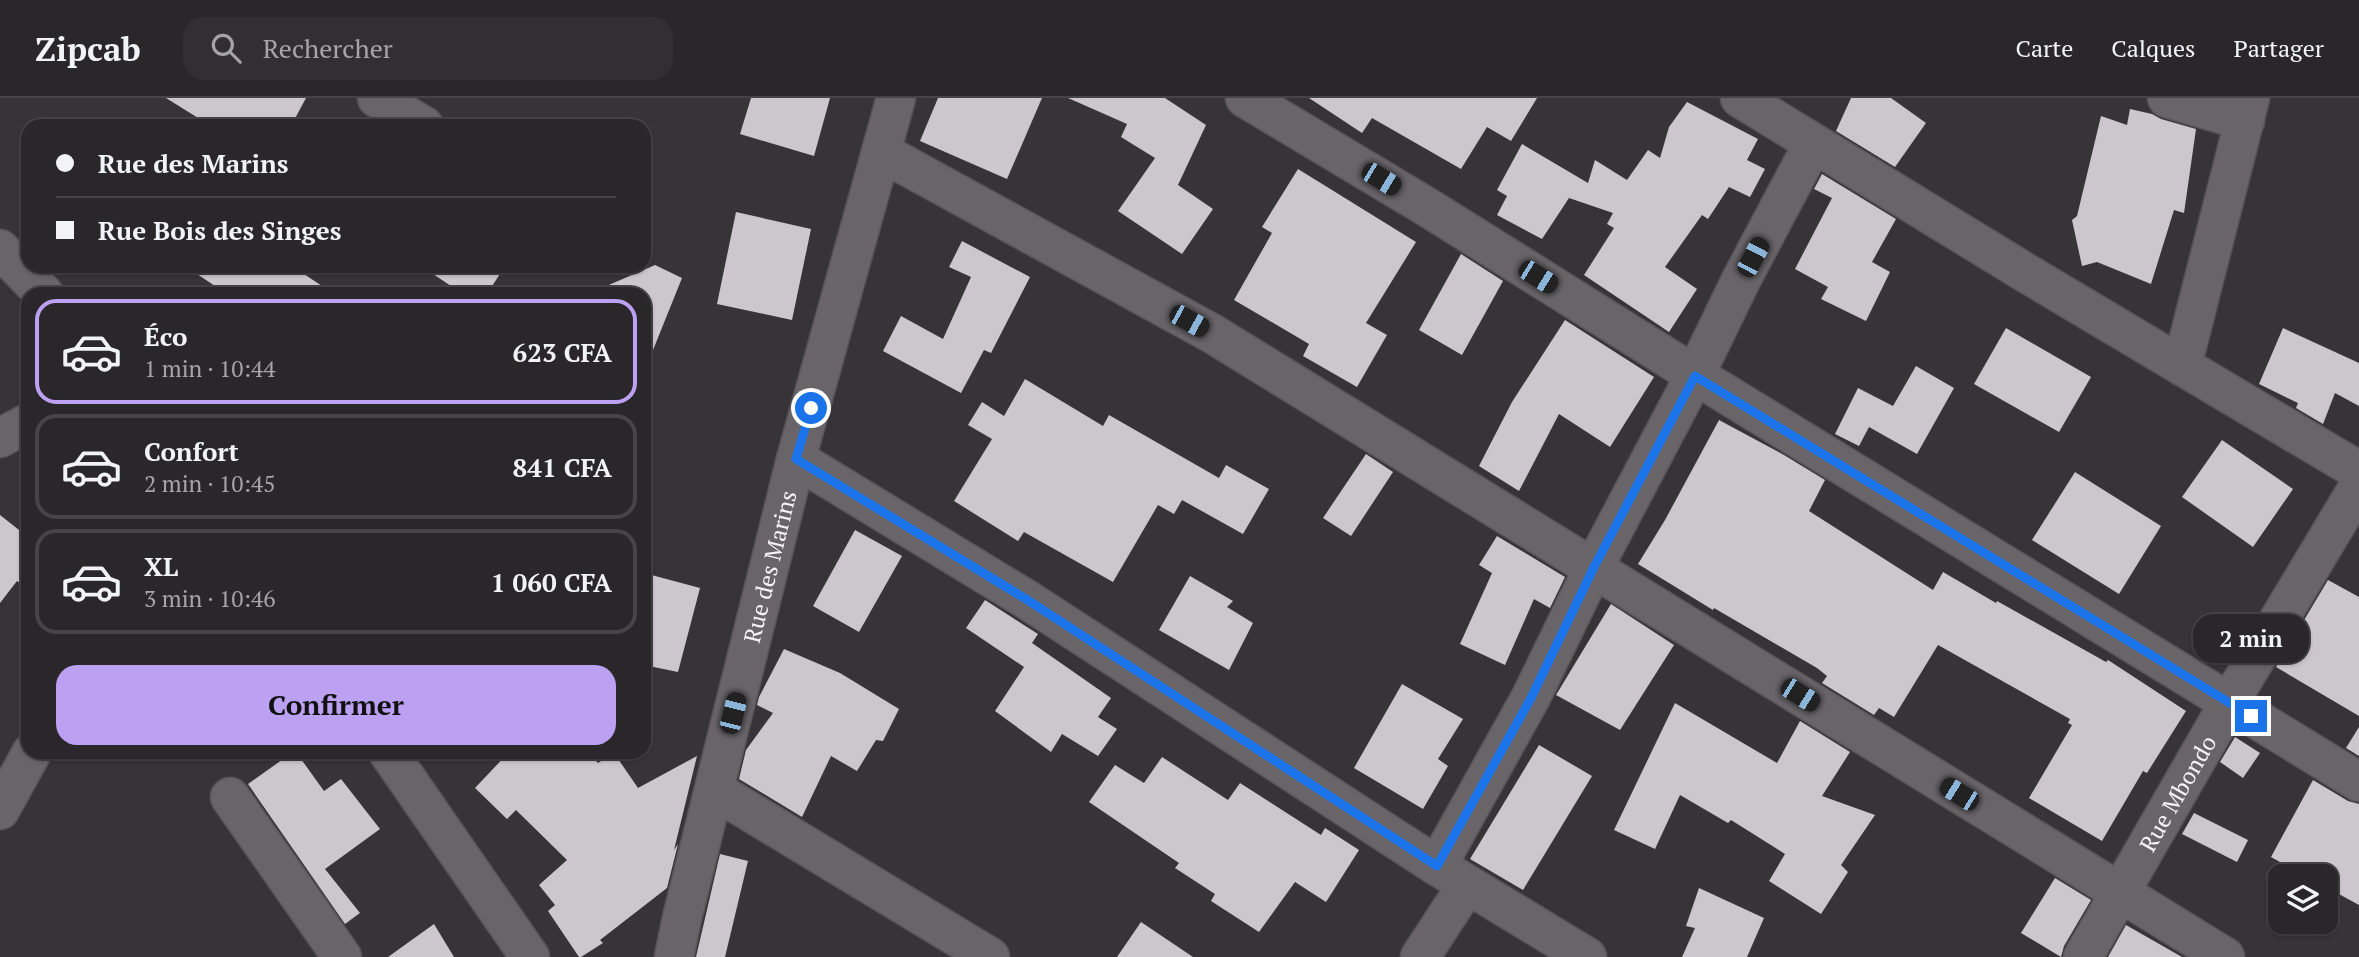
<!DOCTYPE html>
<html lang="fr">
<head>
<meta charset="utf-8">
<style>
	:root { --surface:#29272a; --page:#312f32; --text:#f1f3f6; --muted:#a5a5a8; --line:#454447; --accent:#bca0f2 }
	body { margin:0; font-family:"PT Serif",serif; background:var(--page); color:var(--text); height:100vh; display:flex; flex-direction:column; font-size:26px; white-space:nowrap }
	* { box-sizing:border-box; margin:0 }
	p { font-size:23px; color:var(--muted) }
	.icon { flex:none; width:38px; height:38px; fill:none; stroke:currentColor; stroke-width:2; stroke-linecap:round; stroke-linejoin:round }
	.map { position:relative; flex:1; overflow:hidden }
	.side { position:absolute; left:21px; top:189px; width:630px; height:472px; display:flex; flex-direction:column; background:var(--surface); border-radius:21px; box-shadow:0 2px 5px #0004,0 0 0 2px var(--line) }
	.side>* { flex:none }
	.banner { position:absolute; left:21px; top:21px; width:630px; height:154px; border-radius:21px; box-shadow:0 2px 5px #0004,0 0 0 2px var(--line); display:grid; align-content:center; height:154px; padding:0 35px; background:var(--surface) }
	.fabs { position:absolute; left:2268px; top:766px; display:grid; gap:14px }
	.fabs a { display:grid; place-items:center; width:70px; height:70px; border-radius:14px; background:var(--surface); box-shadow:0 2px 5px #0004,0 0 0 2px var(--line); font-size:35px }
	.end { position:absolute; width:32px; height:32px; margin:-16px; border:9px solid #1a73e8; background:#fff; box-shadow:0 0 0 4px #fff }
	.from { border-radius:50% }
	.bubble { position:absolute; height:49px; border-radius:21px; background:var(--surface); box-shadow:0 2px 5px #0004,0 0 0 2px var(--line); font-size:23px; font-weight:700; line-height:49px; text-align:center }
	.car { position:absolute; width:21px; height:42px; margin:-21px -10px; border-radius:9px; box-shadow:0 0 5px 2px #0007; background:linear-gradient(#222 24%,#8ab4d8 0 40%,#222 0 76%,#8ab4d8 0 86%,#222 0) }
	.banner b { display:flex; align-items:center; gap:24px; height:66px; font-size:26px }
	.banner b+b { border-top:2px solid var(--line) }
	.banner i { width:18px; height:18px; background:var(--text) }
	ul { padding:12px 0 0; list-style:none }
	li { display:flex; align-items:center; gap:21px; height:105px; margin:0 14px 10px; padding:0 21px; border:4px solid var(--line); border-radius:21px }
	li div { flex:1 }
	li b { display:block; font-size:26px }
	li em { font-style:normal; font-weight:700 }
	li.current { border-color:var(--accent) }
	li>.icon { width:63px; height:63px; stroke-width:1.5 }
	.button { display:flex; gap:14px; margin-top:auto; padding:14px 35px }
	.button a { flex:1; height:80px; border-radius:21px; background:var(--accent); color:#111; font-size:28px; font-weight:700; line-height:80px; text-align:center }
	header { display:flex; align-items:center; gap:42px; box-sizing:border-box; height:98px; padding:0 35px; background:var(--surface); border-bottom:2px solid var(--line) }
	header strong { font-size:33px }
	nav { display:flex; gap:38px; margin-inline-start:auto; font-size:24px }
	.search { width:490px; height:63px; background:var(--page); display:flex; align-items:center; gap:18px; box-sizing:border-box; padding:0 24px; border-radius:21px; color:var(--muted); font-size:26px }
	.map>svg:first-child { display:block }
</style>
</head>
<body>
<header>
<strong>Zipcab</strong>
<div class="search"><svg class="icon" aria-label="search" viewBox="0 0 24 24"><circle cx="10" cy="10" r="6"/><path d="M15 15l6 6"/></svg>Rechercher</div>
<nav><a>Carte</a><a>Calques</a><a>Partager</a></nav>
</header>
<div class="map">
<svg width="2359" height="859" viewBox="0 0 2359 859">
	<rect width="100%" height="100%" fill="#373438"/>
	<g fill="#cbc7cc">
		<polygon points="166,0 306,0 291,28 211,28"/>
		<polygon points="751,0 830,0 814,58 740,36"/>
		<polygon points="938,0 1042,0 1007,81 920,43"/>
		<polygon points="1068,0 1165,0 1206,27 1178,87 1213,111 1182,156 1118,113 1155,60 1121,39 1127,26"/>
		<polygon points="1309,0 1537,0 1511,43 1487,29 1461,71 1372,20 1362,35"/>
		<polygon points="1851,0 1891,0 1926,25 1895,69 1836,33"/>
		<polygon points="1687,4 1758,41 1747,62 1765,71 1750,99 1729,89 1708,121 1702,117 1665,169 1697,191 1669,234 1584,177 1614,130 1607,126 1613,115 1569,100 1542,141 1497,117 1507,98 1497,92 1522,46 1588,85 1595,62 1627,82 1648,52 1660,60 1669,29"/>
		<polygon points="2130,11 2152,16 2161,21 2196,31 2184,115 2174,112 2151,186 2097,164 2082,168 2072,122 2077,118 2101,18 2127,27"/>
		<polygon points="1298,71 1416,144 1366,225 1387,237 1357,289 1303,258 1309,246 1234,202 1272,135 1262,129"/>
		<polygon points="1822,76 1896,121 1872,164 1890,174 1866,223 1821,201 1828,189 1795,171 1832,100 1814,91"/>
		<polygon points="736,114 811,131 792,222 717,206"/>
		<polygon points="962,143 1030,179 991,255 984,252 961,295 883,253 901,218 943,241 971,179 949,169"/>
		<polygon points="1461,156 1503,183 1462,257 1419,232"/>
		<polygon points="655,167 682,180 645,272 644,196 588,196"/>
		<polygon points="185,168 292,168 334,196 227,196"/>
		<polygon points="421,168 505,168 487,196 463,196"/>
		<polygon points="1565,222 1654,279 1610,349 1559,316 1519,393 1479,368 1512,304"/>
		<polygon points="2006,230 2091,279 2059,334 1974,286"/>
		<polygon points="2283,230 2359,265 2359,308 2335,295 2323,326 2296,310 2298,305 2259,286"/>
		<polygon points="1916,268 1954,290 1917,356 1869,329 1859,348 1835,336 1858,290 1893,308"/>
		<polygon points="1025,281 1103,328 1109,317 1219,380 1226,367 1269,391 1243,436 1182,402 1174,416 1158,407 1113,484 1024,434 1018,443 954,403 992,341 968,327 982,304 1004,318"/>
		<polygon points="1719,322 1784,357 1825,382 1809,413 1933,492 1943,474 1996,505 1997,503 2106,564 2108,562 2186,613 2147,675 2143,673 2102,743 2029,700 2072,627 2068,625 2070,621 1938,547 1894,619 1879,610 1874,617 1822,585 1827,578 1817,570 1714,510 1713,512 1638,466 1665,422"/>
		<polygon points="2222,342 2293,391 2253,449 2182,399"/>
		<polygon points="1366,356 1393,374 1351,438 1323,420"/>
		<polygon points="2075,374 2161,428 2119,496 2032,442"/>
		<polygon points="0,417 28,439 28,491 17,483 0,505"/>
		<polygon points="855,432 902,458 859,534 813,508"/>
		<polygon points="1497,438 1565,479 1550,510 1534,501 1505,567 1460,546 1492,475 1479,467"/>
		<polygon points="644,475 700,490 678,574 644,567"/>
		<polygon points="1190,478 1233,503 1227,509 1253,525 1229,572 1159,532"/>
		<polygon points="2328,482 2359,499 2359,618 2276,569"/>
		<polygon points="985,502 1038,536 1032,545 1111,600 1098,619 1117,631 1098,658 1062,636 1051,654 995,613 1024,569 966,530"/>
		<polygon points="1611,506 1674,547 1620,632 1556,597"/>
		<polygon points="784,551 840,575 899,611 883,643 876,642 857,673 831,658 802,719 739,681 746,652 773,615 757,607 759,599"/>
		<polygon points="1402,586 1463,621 1438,661 1448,668 1423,711 1354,670"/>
		<polygon points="1675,605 1777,665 1800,623 1850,654 1822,698 1875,717 1841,767 1848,774 1821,816 1769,783 1785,756 1731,722 1728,725 1680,697 1655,751 1614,732"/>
		<polygon points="2359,629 2359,658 2346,650"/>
		<polygon points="2235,639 2260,655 2243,680 2220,664"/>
		<polygon points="1539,647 1592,678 1523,792 1470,761"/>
		<polygon points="293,654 296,654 324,693 341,681 380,731 325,771 360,815 345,826 248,686"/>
		<polygon points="509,654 588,654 598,665 614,655 638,690 697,658 674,752 678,746 667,790 600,842 603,845 581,859 579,859 548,813 555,807 539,787 567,762 516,712 507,721 475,690"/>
		<polygon points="1162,659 1228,702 1240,685 1321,737 1325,730 1359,752 1326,804 1295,784 1259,834 1211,803 1215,796 1175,770 1179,765 1089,704 1115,667 1144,685"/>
		<polygon points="2313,682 2348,703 2359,706 2359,807 2326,789 2326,779 2307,779 2271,759"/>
		<polygon points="2194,715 2248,742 2237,764 2182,736"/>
		<polygon points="720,756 748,763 725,859 696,859"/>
		<polygon points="2055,780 2091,802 2064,848 2061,859 2021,835"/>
		<polygon points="1699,790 1764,820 1747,859 1682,859 1695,830 1686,828"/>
		<polygon points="1141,824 1193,859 1117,859"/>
		<polygon points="434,826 454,859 388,859"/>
		<polygon points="2126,827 2182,859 2108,859"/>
	</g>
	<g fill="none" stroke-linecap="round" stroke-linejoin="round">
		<defs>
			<g id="minor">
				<polyline points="377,0 424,28"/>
				<polyline points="1245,0 1427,109 1695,277 2359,684"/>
				<polyline points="1740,0 2026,175 2359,373"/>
				<polyline points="2167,0 2245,23"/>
				<polyline points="881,54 1213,236 2225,859"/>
				<polyline points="0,151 44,196"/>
				<polyline points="2182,268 2250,0"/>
				<polyline points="0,340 28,325"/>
				<polyline points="796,361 1026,501 1437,768 1587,859"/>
				<polyline points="388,654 530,859"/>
				<polyline points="714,692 990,859"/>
				<polyline points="230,699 342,859"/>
				<polyline points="0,712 32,654"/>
				<polyline points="1437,768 1531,599 1594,469 1695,277 1741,182 1813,46"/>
				<path id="s1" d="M 674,859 L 682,820 L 796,361 L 896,0"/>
				<polyline points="1420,859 1467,787"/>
				<path id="s2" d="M 2083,859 L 2229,605 L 2359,388"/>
			</g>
		</defs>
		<use href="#minor" stroke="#575357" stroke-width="41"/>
		<use href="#minor" stroke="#686468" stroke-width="38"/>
	</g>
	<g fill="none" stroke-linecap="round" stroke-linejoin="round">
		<polyline stroke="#1a73e8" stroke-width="9" points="811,310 796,361 1026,501 1437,768 1531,600 1594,469 1695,278 2251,618"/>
	</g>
	<g text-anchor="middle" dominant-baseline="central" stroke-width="7" stroke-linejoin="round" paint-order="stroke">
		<g font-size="23" fill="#f5f3f5" stroke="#2d2a2e">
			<text stroke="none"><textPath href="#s1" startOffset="402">Rue des Marins</textPath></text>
			<text stroke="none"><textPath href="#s2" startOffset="189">Rue Mbondo</textPath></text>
		</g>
	</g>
</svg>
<div class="fabs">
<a><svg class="icon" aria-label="layers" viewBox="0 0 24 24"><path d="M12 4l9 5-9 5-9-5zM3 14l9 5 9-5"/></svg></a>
</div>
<i class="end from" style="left:811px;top:310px"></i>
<i class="end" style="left:2251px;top:618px"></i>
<div class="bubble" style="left:2193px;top:516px;width:116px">2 min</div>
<i class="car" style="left:1381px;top:81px;rotate:121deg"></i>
<i class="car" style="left:1753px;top:159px;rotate:28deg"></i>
<i class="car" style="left:1538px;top:179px;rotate:122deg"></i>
<i class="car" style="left:1189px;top:223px;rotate:119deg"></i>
<i class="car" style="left:1800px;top:597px;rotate:122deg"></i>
<i class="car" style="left:733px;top:615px;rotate:14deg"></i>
<i class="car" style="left:1959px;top:696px;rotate:302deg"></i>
<div class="banner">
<b><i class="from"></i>Rue des Marins</b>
<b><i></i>Rue Bois des Singes</b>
</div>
<section class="side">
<ul>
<li class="current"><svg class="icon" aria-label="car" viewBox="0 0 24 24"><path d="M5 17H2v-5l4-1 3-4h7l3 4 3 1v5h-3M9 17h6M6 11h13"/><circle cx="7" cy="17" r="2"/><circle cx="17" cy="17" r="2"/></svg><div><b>Éco</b><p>1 min · 10:44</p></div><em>623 CFA</em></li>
<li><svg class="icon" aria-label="car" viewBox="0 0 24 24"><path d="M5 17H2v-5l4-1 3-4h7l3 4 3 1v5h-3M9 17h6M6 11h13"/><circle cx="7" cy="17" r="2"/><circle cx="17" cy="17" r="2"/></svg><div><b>Confort</b><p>2 min · 10:45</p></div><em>841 CFA</em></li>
<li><svg class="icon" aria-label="car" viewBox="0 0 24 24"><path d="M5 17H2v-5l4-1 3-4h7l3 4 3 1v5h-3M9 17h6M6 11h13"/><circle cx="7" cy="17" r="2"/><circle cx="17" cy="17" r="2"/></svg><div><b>XL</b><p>3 min · 10:46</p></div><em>1 060 CFA</em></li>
</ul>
<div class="button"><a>Confirmer</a></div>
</section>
</div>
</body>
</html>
